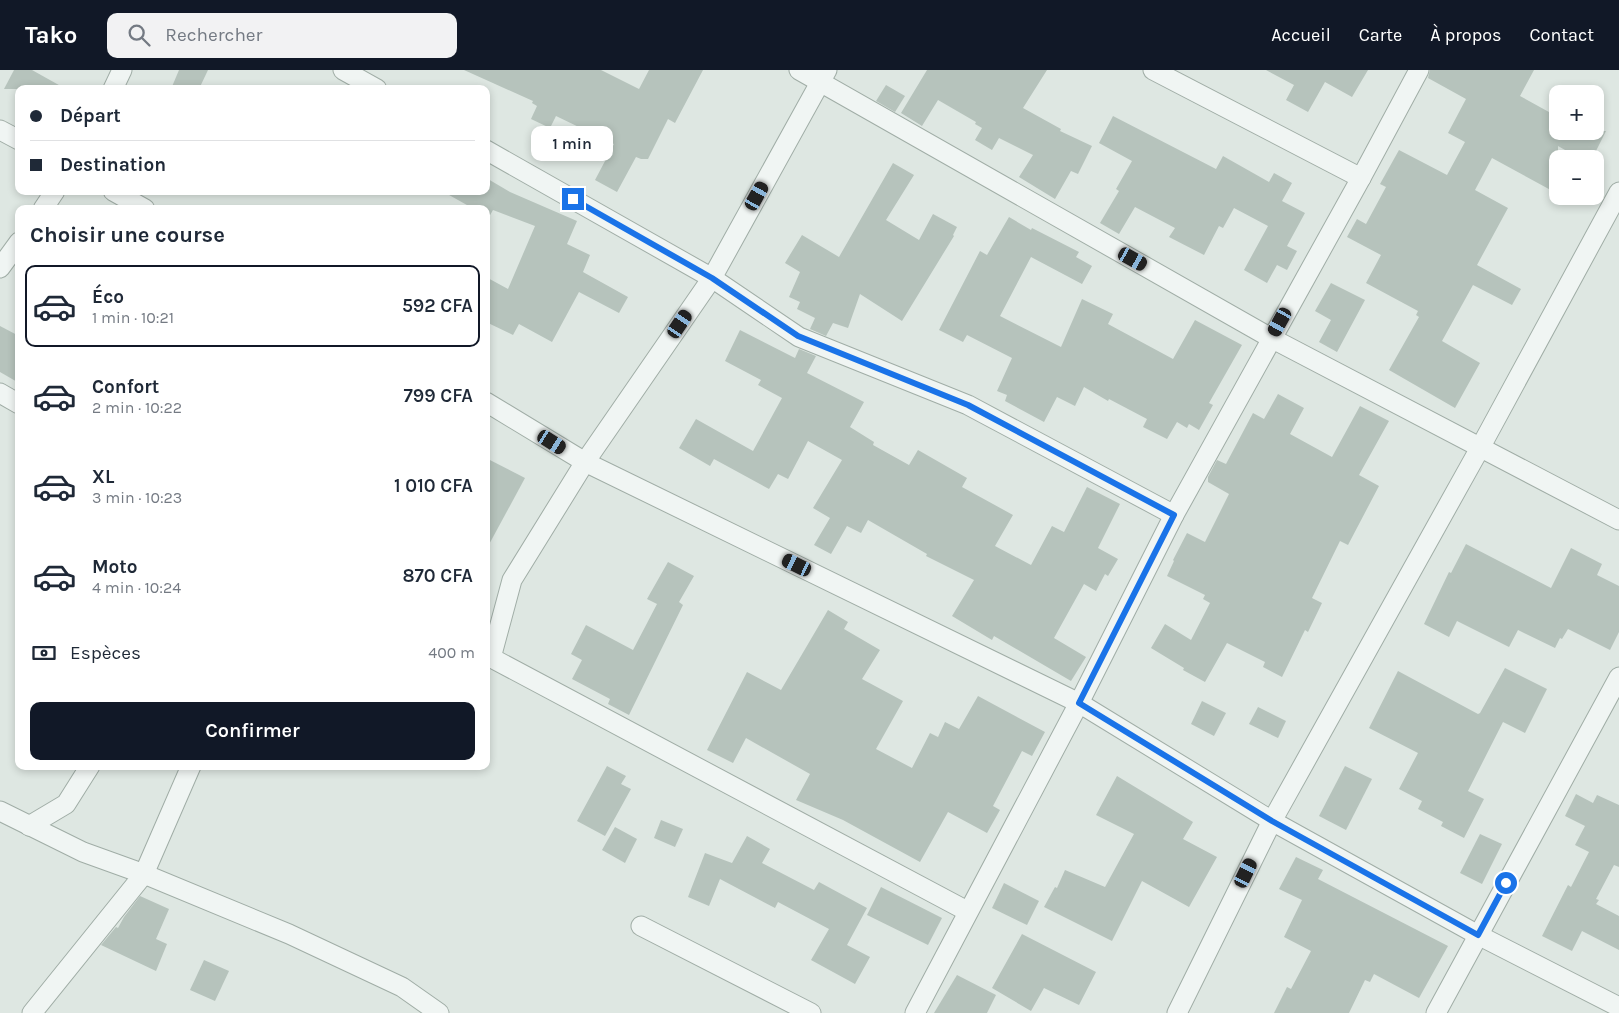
<!DOCTYPE html>
<html lang="fr">
<head>
<meta charset="utf-8">
<style>
	:root { --surface:#fff; --page:#f2f2f3; --text:#1f2937; --muted:#747a83; --line:#e0e1e3; --accent:#111827 }
	body { margin:0; font-family:Karla,sans-serif; background:var(--page); color:var(--text); height:100vh; display:flex; flex-direction:column; font-size:19px; white-space:nowrap }
	* { box-sizing:border-box; margin:0 }
	p { font-size:16px; color:var(--muted) }
	.icon { flex:none; width:28px; height:28px; fill:none; stroke:currentColor; stroke-width:2; stroke-linecap:round; stroke-linejoin:round }
	.map { position:relative; flex:1; overflow:hidden }
	.details { position:absolute; left:15px; top:135px; width:475px; height:565px; display:flex; flex-direction:column; background:var(--surface); border-radius:10px; box-shadow:0 2px 8px #0003 }
	.details>* { flex:none }
	.hud { position:absolute; left:15px; top:15px; width:475px; height:110px; border-radius:10px; box-shadow:0 2px 8px #0003; display:grid; align-content:center; height:110px; padding:0 15px; background:var(--surface) }
	.fabs { position:absolute; left:1549px; top:15px; display:grid; gap:10px }
	.fabs a { display:grid; place-items:center; width:55px; height:55px; border-radius:10px; background:var(--surface); box-shadow:0 2px 8px #0003; font-size:25px }
	.end { position:absolute; width:22px; height:22px; margin:-11px; border:6px solid #1a73e8; background:#fff; box-shadow:0 0 0 2px #fff }
	.from { border-radius:50% }
	.bubble { position:absolute; height:35px; border-radius:10px; background:var(--surface); box-shadow:0 2px 8px #0003; font-size:16px; font-weight:600; line-height:35px; text-align:center }
	.car { position:absolute; width:15px; height:30px; margin:-15px -8px; border-radius:6px; box-shadow:0 0 4px 1px #0007; background:linear-gradient(#222 24%,#8ab4d8 0 40%,#222 0 76%,#8ab4d8 0 86%,#222 0) }
	.hud b { display:flex; align-items:center; gap:18px; height:48px; font-size:19px }
	.hud b+b { border-top:1px solid var(--line) }
	.hud i { width:12px; height:12px; background:var(--text) }
	ul { padding:0; list-style:none }
	li { display:flex; align-items:center; gap:15px; height:82px; margin:0 10px 8px; padding:0 5px; border:2px solid transparent; border-radius:10px }
	li div { flex:1 }
	li b { display:block; font-size:19px }
	li em { font-style:normal; font-weight:600 }
	li.on { border-color:var(--accent) }
	li>.icon { width:45px; height:45px; stroke-width:1.5 }
	h2 { padding:0 15px; font-size:22px; line-height:60px }
	.pay { display:flex; align-items:center; gap:12px; height:55px; padding:0 15px; font-size:19px }
	.pay p { margin-inline-start:auto }
	.cta { display:flex; gap:10px; margin-top:auto; padding:10px 15px }
	.cta a { flex:1; height:58px; border-radius:10px; background:var(--accent); color:#fff; font-size:20px; font-weight:600; line-height:58px; text-align:center }
	header { display:flex; align-items:center; gap:30px; box-sizing:border-box; height:70px; padding:0 25px; background:var(--accent); color:#fff }
	header strong { font-size:24px }
	nav { display:flex; gap:28px; margin-inline-start:auto; font-size:18px }
	.search { width:350px; height:45px; background:var(--page); display:flex; align-items:center; gap:12px; box-sizing:border-box; padding:0 18px; border-radius:10px; color:var(--muted); font-size:19px }
	.map>svg:first-child { display:block }
</style>
</head>
<body>
<header>
<strong>Tako</strong>
<div class="search"><svg class="icon" aria-label="search" viewBox="0 0 24 24"><circle cx="10" cy="10" r="6"/><path d="M15 15l6 6"/></svg>Rechercher</div>
<nav><a>Accueil</a><a>Carte</a><a>À propos</a><a>Contact</a></nav>
</header>
<div class="map">
<svg width="1619" height="943" viewBox="0 0 1619 943">
	<rect width="100%" height="100%" fill="#dee7e2"/>
	<g fill="#b6c3bc">
		<polygon points="14,0 32,0 66,19 4,19"/>
		<polygon points="179,0 208,0 199,19 171,19"/>
		<polygon points="464,0 601,0 639,19 649,0 703,0 675,53 668,49 648,89 641,89 636,87 617,122 595,110 614,74 556,46 550,58 531,49 537,36 532,33 533,31"/>
		<polygon points="927,0 1047,0 1023,38 1061,59 1060,61 1092,76 1078,104 1071,101 1055,129 1019,107 1033,85 999,68 992,80 975,70 982,58 975,54 976,52 938,30 922,56 901,43"/>
		<polygon points="1266,0 1368,0 1352,27 1325,12 1308,42 1286,30 1294,15"/>
		<polygon points="1430,0 1534,0 1520,26 1558,47 1558,61 1606,61 1592,89 1581,89 1558,76 1558,124 1492,88 1475,120 1508,138 1477,195 1521,219 1512,235 1473,215 1442,271 1480,293 1455,338 1389,300 1419,247 1416,245 1418,241 1366,213 1381,185 1347,167 1357,149 1366,154 1386,117 1380,114 1399,80 1447,105 1465,72 1448,63 1466,29 1428,8"/>
		<polygon points="886,15 905,26 895,42 876,31"/>
		<polygon points="1113,46 1216,99 1223,86 1269,112 1274,103 1292,113 1282,131 1305,143 1287,176 1297,181 1287,200 1277,195 1267,213 1244,200 1268,156 1234,138 1223,158 1219,156 1204,185 1169,167 1175,158 1135,137 1119,164 1100,153 1119,121 1116,119 1132,91 1099,73"/>
		<polygon points="893,93 914,105 886,150 919,170 933,144 957,157 953,165 954,166 902,251 860,224 848,258 833,253 826,266 810,259 815,248 797,239 800,232 789,227 800,202 785,193 802,165 839,187"/>
		<polygon points="488,109 510,122 577,151 567,174 590,185 583,202 628,227 619,243 579,222 552,272 519,254 513,265 486,252 486,207 508,219 535,156 493,140 489,147 486,146 486,139 474,139 442,121 486,121 486,112"/>
		<polygon points="1009,147 1031,160 1032,158 1079,182 1076,187 1092,196 1082,214 1031,187 1000,246 1061,277 1082,229 1113,244 1108,254 1173,289 1195,250 1242,275 1209,333 1213,335 1199,360 1189,354 1187,358 1177,352 1167,369 1143,357 1147,349 1109,329 1108,331 1084,317 1075,336 1057,327 1044,352 1005,331 1007,325 997,321 1012,288 967,265 963,272 939,260 980,181 987,185"/>
		<polygon points="1331,213 1365,230 1337,282 1319,272 1331,250 1315,241"/>
		<polygon points="0,256 19,266 19,313 0,302"/>
		<polygon points="740,260 795,288 799,279 816,286 807,303 864,332 850,357 874,372 873,375 909,395 918,380 967,408 962,417 1013,445 995,476 1031,495 1052,456 1064,462 1087,417 1120,434 1098,478 1118,489 1108,506 1105,504 1096,521 1084,514 1054,568 1086,587 1071,611 994,566 992,570 952,546 974,510 926,486 927,484 868,450 861,463 847,456 831,484 814,475 830,448 813,438 842,390 808,371 788,409 778,404 769,419 714,389 710,396 679,378 696,349 753,381 782,328 758,315 761,310 725,291"/>
		<polygon points="1278,324 1304,338 1290,364 1332,387 1360,336 1389,351 1359,405 1379,416 1348,475 1340,471 1312,528 1322,533 1308,562 1305,560 1282,607 1263,597 1265,592 1227,573 1205,612 1183,600 1184,598 1151,578 1165,554 1191,570 1210,533 1203,529 1205,525 1167,506 1174,491 1173,490 1187,463 1205,472 1229,424 1208,412 1208,407 1217,390 1226,394 1253,343 1264,349"/>
		<polygon points="486,388 525,408 486,480"/>
		<polygon points="1466,474 1551,518 1571,478 1602,494 1597,505 1619,516 1619,562 1610,580 1568,559 1562,569 1560,568 1555,578 1518,560 1509,577 1457,551 1449,567 1424,554 1449,502 1451,503"/>
		<polygon points="668,492 694,506 679,532 683,535 629,645 608,634 610,629 572,609 582,590 571,584 586,555 633,580 657,534 647,529"/>
		<polygon points="828,540 848,552 844,559 880,580 862,609 903,631 876,679 912,698 930,663 938,667 945,652 959,659 978,626 1045,662 1032,686 1022,681 993,736 1000,740 987,763 948,742 920,792 843,750 796,730 810,704 746,668 733,693 707,680 747,602 781,620"/>
		<polygon points="1505,598 1547,619 1525,663 1503,652 1468,721 1484,729 1464,768 1441,756 1443,752 1418,739 1422,731 1399,719 1418,683 1369,658 1398,601 1478,644 1480,643"/>
		<polygon points="1202,631 1226,643 1214,666 1191,654"/>
		<polygon points="1258,637 1286,651 1278,668 1249,654"/>
		<polygon points="607,696 626,706 621,714 631,719 605,766 577,751"/>
		<polygon points="1345,696 1372,709 1346,760 1319,746"/>
		<polygon points="1117,706 1193,752 1183,769 1217,787 1189,837 1142,811 1112,871 1044,837 1055,817 1057,818 1065,800 1105,817 1134,764 1096,745"/>
		<polygon points="1576,724 1593,733 1597,725 1619,735 1619,797 1614,795 1596,829 1599,830 1596,834 1619,846 1619,880 1582,861 1572,881 1542,866 1568,815 1571,817 1589,782 1575,775 1585,756 1565,746"/>
		<polygon points="661,750 683,759 675,777 654,768"/>
		<polygon points="615,757 637,769 625,793 602,780"/>
		<polygon points="1480,764 1502,774 1482,814 1460,803"/>
		<polygon points="747,766 770,779 762,793 814,820 819,812 867,838 847,875 870,887 855,914 811,890 829,859 778,832 775,838 720,809 709,836 688,827 705,783 732,793"/>
		<polygon points="1296,787 1323,800 1318,809 1448,876 1419,928 1374,904 1370,912 1365,910 1349,943 1274,943 1287,917 1291,919 1311,881 1284,867 1302,830 1279,819"/>
		<polygon points="1004,813 1039,831 1027,855 992,838"/>
		<polygon points="881,817 942,848 928,875 867,845"/>
		<polygon points="140,826 169,839 156,869 167,874 156,901 101,875 116,857 118,858 124,847"/>
		<polygon points="1022,864 1096,902 1079,935 1044,918 1031,941 992,918"/>
		<polygon points="204,890 229,901 215,931 190,920"/>
		<polygon points="957,905 996,925 987,943 934,943"/>
	</g>
	<g fill="none" stroke-linecap="round" stroke-linejoin="round">
		<defs>
			<g id="street">
				<polyline points="343,0 377,19"/>
				<polyline points="799,0 1271,268 1619,450"/>
				<polyline points="1153,0 1361,108"/>
				<polyline points="113,19 122,0"/>
				<polyline points="0,60 19,70"/>
				<polyline points="486,80 712,208 799,267 968,335 1174,445"/>
				<polyline points="113,121 145,139"/>
				<polyline points="43,139 55,121"/>
				<polyline points="0,198 19,172"/>
				<polyline points="0,323 19,334"/>
				<polyline points="486,332 585,392 1079,633 1272,751 1478,865 1619,937"/>
				<polyline points="486,585 967,841"/>
				<polyline points="491,588 512,510 585,392 712,208 827,0"/>
				<polyline points="0,741 83,782 144,804 289,864 402,917 439,943"/>
				<polyline points="29,756 66,734 90,696"/>
				<polyline points="641,856 811,943"/>
				<polyline points="32,943 144,804 191,696"/>
				<polyline points="915,943 1079,633 1174,445 1361,108 1419,0"/>
				<polyline points="1177,943 1272,751 1480,378 1619,122"/>
				<polyline points="1436,943 1619,607"/>
			</g>
		</defs>
		<use href="#street" stroke="#a0ada6" stroke-width="21"/>
		<use href="#street" stroke="#f0f5f3" stroke-width="19"/>
	</g>
	<g fill="none" stroke-linecap="round" stroke-linejoin="round">
		<polyline stroke="#1a73e8" stroke-width="6" points="573,129 712,208 798,266 968,335 1174,445 1079,633 1272,751 1478,865 1506,813"/>
	</g>
</svg>
<div class="fabs">
<a>+</a>
<a>−</a>
</div>
<i class="end from" style="left:1506px;top:813px"></i>
<i class="end" style="left:573px;top:129px"></i>
<div class="bubble" style="left:531px;top:56px;width:82px">1 min</div>
<i class="car" style="left:757px;top:126px;rotate:29deg"></i>
<i class="car" style="left:1133px;top:189px;rotate:119deg"></i>
<i class="car" style="left:1280px;top:252px;rotate:209deg"></i>
<i class="car" style="left:680px;top:254px;rotate:34deg"></i>
<i class="car" style="left:552px;top:372px;rotate:122deg"></i>
<i class="car" style="left:797px;top:495px;rotate:296deg"></i>
<i class="car" style="left:1246px;top:803px;rotate:26deg"></i>
<div class="hud">
<b><i class="from"></i>Départ</b>
<b><i></i>Destination</b>
</div>
<section class="details">
<h2>Choisir une course</h2>
<ul>
<li class="on"><svg class="icon" aria-label="car" viewBox="0 0 24 24"><path d="M5 17H2v-5l4-1 3-4h7l3 4 3 1v5h-3M9 17h6M6 11h13"/><circle cx="7" cy="17" r="2"/><circle cx="17" cy="17" r="2"/></svg><div><b>Éco</b><p>1 min · 10:21</p></div><em>592 CFA</em></li>
<li><svg class="icon" aria-label="car" viewBox="0 0 24 24"><path d="M5 17H2v-5l4-1 3-4h7l3 4 3 1v5h-3M9 17h6M6 11h13"/><circle cx="7" cy="17" r="2"/><circle cx="17" cy="17" r="2"/></svg><div><b>Confort</b><p>2 min · 10:22</p></div><em>799 CFA</em></li>
<li><svg class="icon" aria-label="car" viewBox="0 0 24 24"><path d="M5 17H2v-5l4-1 3-4h7l3 4 3 1v5h-3M9 17h6M6 11h13"/><circle cx="7" cy="17" r="2"/><circle cx="17" cy="17" r="2"/></svg><div><b>XL</b><p>3 min · 10:23</p></div><em>1 010 CFA</em></li>
<li><svg class="icon" aria-label="car" viewBox="0 0 24 24"><path d="M5 17H2v-5l4-1 3-4h7l3 4 3 1v5h-3M9 17h6M6 11h13"/><circle cx="7" cy="17" r="2"/><circle cx="17" cy="17" r="2"/></svg><div><b>Moto</b><p>4 min · 10:24</p></div><em>870 CFA</em></li>
</ul>
<div class="pay"><svg class="icon" aria-label="cash" viewBox="0 0 24 24"><path d="M3 7h18v10H3z"/><circle cx="12" cy="12" r="2"/></svg>Espèces<p>400 m</p></div>
<div class="cta"><a>Confirmer</a></div>
</section>
</div>
</body>
</html>
